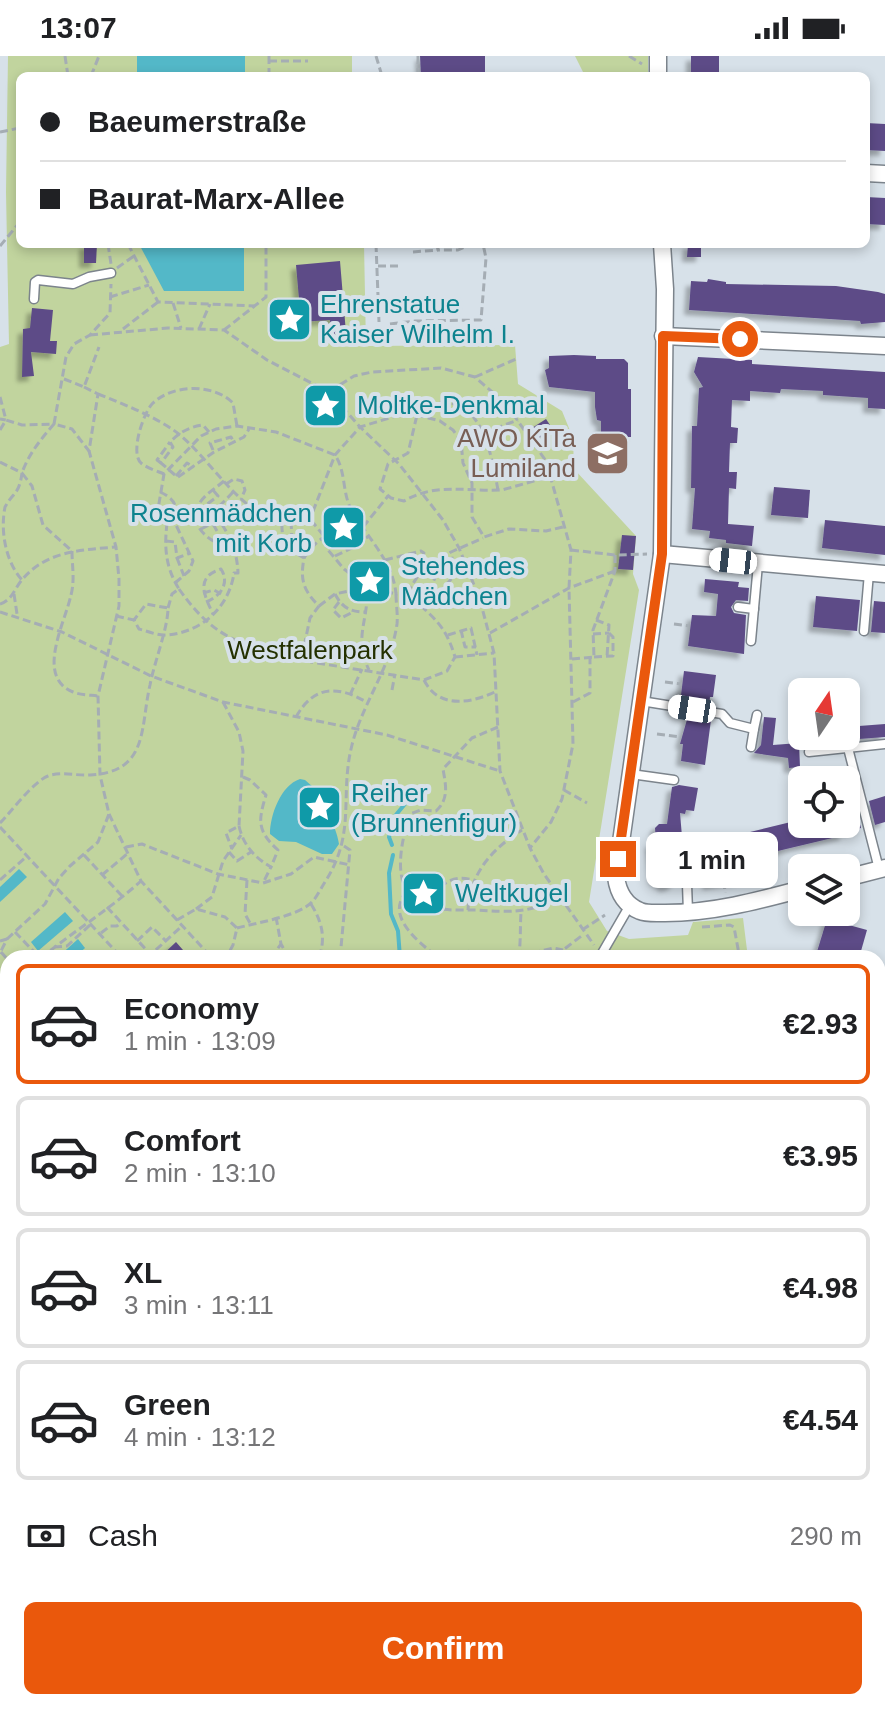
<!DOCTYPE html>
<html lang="en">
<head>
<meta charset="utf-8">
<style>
	:root { --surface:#fff; --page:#f2f2f2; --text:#202124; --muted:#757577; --line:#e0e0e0; --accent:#ea580c }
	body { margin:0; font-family:Arial,sans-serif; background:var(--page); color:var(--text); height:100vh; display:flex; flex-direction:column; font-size:30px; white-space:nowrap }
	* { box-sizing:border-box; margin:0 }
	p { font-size:26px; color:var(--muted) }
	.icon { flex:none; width:44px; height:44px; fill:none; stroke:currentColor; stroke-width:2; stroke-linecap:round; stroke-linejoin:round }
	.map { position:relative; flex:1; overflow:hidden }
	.details { position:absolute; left:0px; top:894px; width:886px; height:760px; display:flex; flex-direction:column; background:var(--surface); border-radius:24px 24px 0 0; box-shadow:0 4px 12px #0003 }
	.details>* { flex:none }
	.top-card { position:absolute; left:16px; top:16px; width:854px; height:176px; border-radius:12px; box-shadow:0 4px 12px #0003; display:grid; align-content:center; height:176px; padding:0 24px; background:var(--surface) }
	.needle { width:52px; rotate:13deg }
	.buttons { position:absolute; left:788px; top:622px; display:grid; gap:16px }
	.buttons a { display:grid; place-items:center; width:72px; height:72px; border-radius:12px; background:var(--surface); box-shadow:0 4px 12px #0003; font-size:40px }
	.end { position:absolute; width:36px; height:36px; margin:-18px; border:10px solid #ea580c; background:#fff; box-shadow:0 0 0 4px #fff }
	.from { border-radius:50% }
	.bubble { position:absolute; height:56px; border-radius:12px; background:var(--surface); box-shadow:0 4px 12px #0003; font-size:26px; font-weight:700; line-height:56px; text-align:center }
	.car { position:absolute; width:24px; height:48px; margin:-24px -12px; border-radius:10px; box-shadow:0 0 6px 2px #0007; background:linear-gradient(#fff 24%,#345 0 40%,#fff 0 76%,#345 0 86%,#fff 0) }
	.top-card b { display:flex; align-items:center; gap:28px; height:76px; font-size:30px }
	.top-card b+b { border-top:2px solid var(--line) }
	.top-card i { width:20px; height:20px; background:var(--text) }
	ul { padding:14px 0 0; list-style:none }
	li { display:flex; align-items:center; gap:24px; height:120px; margin:0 16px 12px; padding:0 8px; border:4px solid var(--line); border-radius:12px }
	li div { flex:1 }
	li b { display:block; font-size:30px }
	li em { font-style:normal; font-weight:700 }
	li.on { border-color:var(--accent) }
	li>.icon { width:72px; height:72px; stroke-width:1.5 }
	.pay { display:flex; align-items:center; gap:20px; height:88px; padding:0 24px; font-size:30px }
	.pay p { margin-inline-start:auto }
	.primary-button { display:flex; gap:16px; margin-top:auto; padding:16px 24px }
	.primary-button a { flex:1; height:92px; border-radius:12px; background:var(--accent); color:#fff; font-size:32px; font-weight:700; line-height:92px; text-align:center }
	.status { display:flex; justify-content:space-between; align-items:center; height:56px; padding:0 40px; background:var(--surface); direction:ltr }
	.status svg { height:22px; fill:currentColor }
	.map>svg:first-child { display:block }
</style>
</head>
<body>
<div class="status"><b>13:07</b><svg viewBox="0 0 49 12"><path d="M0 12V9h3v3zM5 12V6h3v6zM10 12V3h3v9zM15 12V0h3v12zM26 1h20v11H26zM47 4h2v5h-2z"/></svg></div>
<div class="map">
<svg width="885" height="1654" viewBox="0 0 885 1654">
	<defs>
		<filter id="shadow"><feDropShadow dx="-5" dy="5" stdDeviation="2" flood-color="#0004"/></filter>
	</defs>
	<rect width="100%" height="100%" fill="#d7e1e9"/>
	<g fill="#c1d49e">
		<polygon points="8,0 352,0 352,20 20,20 20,188 364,188 366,290 515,289 518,328 562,355 573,382 574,413 636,480 633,518 639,534 589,846 607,875 629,883 688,879 693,866 743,862 748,902 8,902 8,1646 463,1646 449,1654 0,1654 0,291 9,288 6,136"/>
		<polygon points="575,0 648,0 648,20 584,18"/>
		<polygon points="878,1161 885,1163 885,1454 878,1455"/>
	</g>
	<polygon fill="#9eb571" points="885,1454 885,1654 449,1654 463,1646 878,1646 878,1455"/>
	<g fill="#53b8c8">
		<rect x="137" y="0" width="108" height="20"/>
		<polygon points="139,188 244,188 244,235 164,235"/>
		<path d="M 300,723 L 305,724 L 321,738 C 323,754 336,767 339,788 L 332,798 L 322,798 L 296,786 L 279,785 L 270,778 C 270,759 281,729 300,723 Z"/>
		<polygon points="19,813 27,821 0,846 0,831"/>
		<polygon points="65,856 73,865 38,895 31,886"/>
		<polygon points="78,883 85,892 74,902 57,902"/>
		<polygon points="878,1310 885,1314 885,1351 878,1351"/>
		<polygon points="75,1646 209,1646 206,1654 73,1654"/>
		<polygon points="260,1646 390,1646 381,1654 258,1654"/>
	</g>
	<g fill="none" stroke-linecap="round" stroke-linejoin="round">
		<g stroke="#53b8c8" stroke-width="4">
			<polyline points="392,789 389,781 395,760 414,737"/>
			<polyline points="393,799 389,817 391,858 398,875 400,902"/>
		</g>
		<g stroke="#53b8c8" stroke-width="26">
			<polyline points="878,1483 885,1484"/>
			<polyline points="479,1654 493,1646"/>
		</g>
	</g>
	<g fill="#5d4c87" filter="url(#shadow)">
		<polygon points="420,0 485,0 485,20 421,20"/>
		<rect x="691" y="0" width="28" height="20"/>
		<polygon points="866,67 885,68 885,95 866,94"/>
		<polygon points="866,141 885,142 885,169 866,168"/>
		<polygon points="84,188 97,188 96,207 84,207"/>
		<polygon points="688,188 701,188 701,201 687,201"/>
		<polygon points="340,205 346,277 331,278 330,264 301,266 296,209"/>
		<polygon points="708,223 726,226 726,228 836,230 878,236 885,238 885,266 861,268 860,265 689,254 691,225 707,226"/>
		<polygon points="32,252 53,254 50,285 57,285 56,298 31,296 34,320 22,321 23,273 30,272"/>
		<polygon points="574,299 596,300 596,303 624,303 628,307 628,333 631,333 631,381 620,381 617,385 601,381 601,365 597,364 595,351 595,336 549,331 545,314 549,312 549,300"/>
		<polygon points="698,301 752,304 752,308 885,316 885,353 868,352 868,342 823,339 823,335 781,333 780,337 750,335 750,345 732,344 731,371 738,372 737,387 730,387 729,416 737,416 736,433 729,432 728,468 754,470 752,490 726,487 726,484 709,482 710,475 692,473 695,432 691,432 692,370 697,370 699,332 703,331 694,316"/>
		<polygon points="546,363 552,372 539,382 532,372"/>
		<polygon points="774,431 810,434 808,462 771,459"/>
		<polygon points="825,464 885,470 885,499 822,492"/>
		<polygon points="622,479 636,480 633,514 618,513"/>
		<polygon points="705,523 739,526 738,531 749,532 748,545 736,544 731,551 734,557 746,559 744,598 688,590 692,559 716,560 718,538 704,536"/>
		<polygon points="816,540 860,544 857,575 813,571"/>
		<polygon points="874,545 885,546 885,577 871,576"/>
		<polygon points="684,615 716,619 713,641 710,641 709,649 690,646 690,641 681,639"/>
		<polygon points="688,660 711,664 705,709 681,705 683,688 680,688"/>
		<polygon points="764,661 776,662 773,689 799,687 800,711 789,712 788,702 754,697 761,689"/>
		<polygon points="885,668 885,681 846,684 846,671"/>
		<polygon points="679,729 698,732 694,755 686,754 685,758 680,757 684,804 678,804 678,822 673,829 665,831 654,823 650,787 656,787 655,772 659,768 667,768 672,731"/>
		<polygon points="885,740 885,766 875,769 869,745"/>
		<polygon points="855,749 861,772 846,776 846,751"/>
		<polygon points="795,765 796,768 842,768 845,779 757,800 750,776"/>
		<polygon points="738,803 741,824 708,829 704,808"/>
		<polygon points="827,863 867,874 859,902 828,902 816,899"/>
		<polygon points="176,886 190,902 159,902"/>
	</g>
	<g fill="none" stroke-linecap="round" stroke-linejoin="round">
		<defs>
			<g id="service">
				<polyline points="34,243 35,226 38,224 73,228 89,221 111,217"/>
				<polyline points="738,551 754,553"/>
				<polyline points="864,575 869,517"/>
				<polyline points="751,585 758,508"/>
				<polyline points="641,645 722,658 730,667 754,673 757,659"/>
				<polyline points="751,691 754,673"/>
				<polyline points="848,692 879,813"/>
				<polyline points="809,696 885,688"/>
				<polyline points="631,718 674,724"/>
				<polyline points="687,828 688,856"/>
				<polyline points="601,899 630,849"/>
			</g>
			<g id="minor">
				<polyline points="658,0 658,20"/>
				<polyline points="866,117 885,118"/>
				<path d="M 662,188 L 665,233 L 662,498 L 616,821 C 618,836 625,849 640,855 C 647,858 657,857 665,857 C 712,857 757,845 802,833"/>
				<polyline points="663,280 885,290"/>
				<polyline points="662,498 885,518"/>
				<polyline points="846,822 885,812"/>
			</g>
		</defs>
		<use href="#service" stroke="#7c848c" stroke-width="11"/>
		<use href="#minor" stroke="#7c848c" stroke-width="19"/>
		<g stroke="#a5adb4" stroke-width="3" stroke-dasharray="8 4" stroke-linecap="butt">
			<polyline points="65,0 68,20"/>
			<polyline points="376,0 382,20"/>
			<polyline points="418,0 418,20"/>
			<polyline points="629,0 642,8"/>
			<polyline points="269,5 308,5"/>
			<polyline points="91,20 99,0"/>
			<polyline points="269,20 269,0"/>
			<polyline points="0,76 20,72"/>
			<polyline points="108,188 111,208"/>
			<polyline points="128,188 158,246 255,250"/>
			<polyline points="376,188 379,266"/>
			<polyline points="437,188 438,194 458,194 471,188"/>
			<polyline points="0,190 20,166"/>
			<polyline points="413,196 438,194"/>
			<polyline points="378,210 398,210"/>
			<polyline points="117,212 134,200"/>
			<polyline points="110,241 149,229"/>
			<polyline points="173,247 181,272"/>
			<polyline points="390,268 415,265 481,264 486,202 483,188"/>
			<polyline points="123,273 158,246"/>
			<polyline points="199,273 210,248"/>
			<polyline points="224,274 266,241 266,188"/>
			<polyline points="90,279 168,272 224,274 267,304 329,336 360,371 399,408 443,464 459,492 470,519 480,544 494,597 500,715 530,792 544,818 594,889"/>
			<polyline points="475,321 516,303"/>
			<polyline points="64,323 84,331 99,291"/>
			<polyline points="84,331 98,338 89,395 72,373 54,368 66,301 74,288 90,279 110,257 111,228"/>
			<polyline points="330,335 354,320 372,316 441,312 475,321 506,348 546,405 571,494 569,532 573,688 562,743 551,766 530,792"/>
			<path d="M 98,338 C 123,348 149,358 172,373 C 214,401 249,483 310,463 L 335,399 L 360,371 L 396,360 L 417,359 L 440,365 L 453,374 L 461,385 L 463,407 L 472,427 L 472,461 L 484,481 L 509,473 L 546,475 L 563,471"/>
			<polyline points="0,341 6,364 0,363"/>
			<path d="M 0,374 L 6,364 L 22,369 L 54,368 C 41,383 28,399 22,417 L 32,430 L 43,469 L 72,495"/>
			<polyline points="461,385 518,364"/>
			<polyline points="213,394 210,387 231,381 234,386"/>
			<path d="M 0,406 L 22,417 C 19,439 14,435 5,451 C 0,476 6,506 22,524"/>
			<polyline points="161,407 157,404 170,386"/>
			<path d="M 164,418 C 157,415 147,412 141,407 C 130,397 143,358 152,348 C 172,328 213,327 233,347 L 237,370"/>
			<path d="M 175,419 L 161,407 L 173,391 L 170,386 C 180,376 189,371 203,369 L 209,376"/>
			<polyline points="176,420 187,407 194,411"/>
			<polyline points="178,421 214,396 244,381 249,373"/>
			<path d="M 224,425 C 216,432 204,439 199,448 C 185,469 214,492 234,490"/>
			<polyline points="226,428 234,423 242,425 245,434 241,443"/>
			<path d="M 498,434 C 493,408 487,368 463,351 C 457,347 445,347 438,346 L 417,359 L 408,397 L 388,408 L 380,433 L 391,442 L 404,445 C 437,426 466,436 502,434 L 552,420"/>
			<path d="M 160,436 C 171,441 178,447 175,460"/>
			<path d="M 233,436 C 204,468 198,464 157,459 L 164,418 L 201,380 L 216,373 L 237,370 L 276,376 L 335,399 C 346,415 342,436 351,453 C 366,481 393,504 396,538 L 407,537 C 432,561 445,567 455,601 L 447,615 L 424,624 L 311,606 L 302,600"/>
			<polyline points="198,455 218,440 213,434"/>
			<polyline points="291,465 292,484 308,495"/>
			<polyline points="213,468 225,489"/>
			<polyline points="363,471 388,440"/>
			<polyline points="345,472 345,459 352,455"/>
			<polyline points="201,473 219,464"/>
			<polyline points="166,485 175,486 177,502 190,497"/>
			<polyline points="571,494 615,499 647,498"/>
			<path d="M 72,495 C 72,510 75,524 71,539 C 65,567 35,621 73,636 C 80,639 90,639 98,640"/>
			<polyline points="335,500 352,492 369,480"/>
			<polyline points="177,502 184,520"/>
			<path d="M 304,502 C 314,486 325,478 344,474"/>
			<polyline points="385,504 421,495 424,497 421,504 408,508 403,499"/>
			<polyline points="435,505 435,522 425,544 429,546 439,543 443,532 455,519 451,496"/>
			<polyline points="175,527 189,515 193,505 176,469 175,462"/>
			<path d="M 179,533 C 216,585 242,590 302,600 L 310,562 L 319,550 C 303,534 300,524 304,502 C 287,493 281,485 282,465"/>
			<polyline points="203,537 214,534 221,538"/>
			<polyline points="407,537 421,515 451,496 483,482"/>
			<polyline points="14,538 17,558"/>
			<path d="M 335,538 C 343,553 351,556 367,556"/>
			<path d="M 206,546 C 221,540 230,527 221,513 C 195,521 204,539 213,558"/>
			<polyline points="339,546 333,554 341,562 351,557"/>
			<path d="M 0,548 C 12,544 14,534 21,525 C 45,495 80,494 116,491"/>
			<path d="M 319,550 L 335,538 L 367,531 C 369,565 353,581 369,614"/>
			<path d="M 168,552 L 172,538 L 179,533 C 164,509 164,487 168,460"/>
			<polyline points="0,556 62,576 151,620 223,646 387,679 500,715"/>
			<path d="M 116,560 L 134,564 L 139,573 C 147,575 156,579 164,579 C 200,578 229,552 234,517 L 238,517 C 237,492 228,476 214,457"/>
			<polyline points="596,564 609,569 607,601"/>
			<polyline points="674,568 689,570"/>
			<polyline points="461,574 465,591 476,591"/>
			<polyline points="490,577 569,532 615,515"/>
			<polyline points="593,578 609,577"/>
			<polyline points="448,579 471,572 477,599"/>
			<polyline points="455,601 494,597"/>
			<polyline points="594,601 613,600 613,581 609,577"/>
			<polyline points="572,603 594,601 593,574 615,515 615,499"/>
			<path d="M 424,624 C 439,654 472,647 497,635"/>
			<polyline points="665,626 682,628"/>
			<polyline points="392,634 395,618"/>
			<polyline points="350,639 362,613"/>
			<polyline points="223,646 239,676 243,695 239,770 226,777 232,793"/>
			<polyline points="573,646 590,637 590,602"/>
			<path d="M 296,661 C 314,629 338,629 368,647"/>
			<path d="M 498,671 L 472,682 L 443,713 C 446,730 449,743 436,755 L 421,754 L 410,758 C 401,786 388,838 427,850 C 442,855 460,854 476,854 C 511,856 526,858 559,842"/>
			<polyline points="657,678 681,681"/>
			<path d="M 243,721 L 250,724 L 266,739 C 258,765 257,775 278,794 L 271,811"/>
			<polyline points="564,734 587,747"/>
			<polyline points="109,758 141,825 212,902"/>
			<path d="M 0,767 C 11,756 34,725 48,720 C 61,715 76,720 90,719 C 149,716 140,672 150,629 C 154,607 168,572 168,552 L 146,548 L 134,564"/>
			<path d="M 239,770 C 243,789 255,802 271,811 L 263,827"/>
			<polyline points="0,771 122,902"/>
			<polyline points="126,791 142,788 218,818 263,827 291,818 314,801 350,809"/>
			<polyline points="229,796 237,805 251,796"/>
			<polyline points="84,799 122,840"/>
			<polyline points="102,819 127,798"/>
			<polyline points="0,824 26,801"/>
			<polyline points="247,824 245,858 250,867"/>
			<polyline points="724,825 725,837"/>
			<path d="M 407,835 C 386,858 413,881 431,896 L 431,900 L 427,902"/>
			<path d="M 311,848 C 322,866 326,881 319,902"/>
			<path d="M 425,850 C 438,832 449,817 473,824"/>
			<polyline points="107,851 151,899"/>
			<polyline points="196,853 212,841 223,805 241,779"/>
			<path d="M 468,854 C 470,817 492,793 522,774"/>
			<polyline points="276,861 281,888 289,902"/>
			<polyline points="177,864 196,853 225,861 237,872 233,889 226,902"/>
			<polyline points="702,871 730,869 734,871 739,898 736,902"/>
			<path d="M 237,872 C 256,867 299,860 312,846 C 317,841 321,832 325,826 C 357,776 339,740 352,689 C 362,648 391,611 397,568 C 398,559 396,547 396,538 L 367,531 L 344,513 L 328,494 L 324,480 L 310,463"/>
			<polyline points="582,874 605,859"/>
			<polyline points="15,876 40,902"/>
			<polyline points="101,877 110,870 117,870 121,866"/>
			<polyline points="7,883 45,848 59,822 70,810 98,786 109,758 100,719 98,640 119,550 119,523 116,491 89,395"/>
			<polyline points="0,885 7,883 0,897"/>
			<polyline points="137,885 152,871 166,885"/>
			<polyline points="54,891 67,890 90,869"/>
			<polyline points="521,895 527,898 554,892 563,894"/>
			<polyline points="1,896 8,904"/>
			<polyline points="493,896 494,902"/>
			<path d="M 41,902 C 74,875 110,853 141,825"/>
			<polyline points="147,902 182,870"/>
			<polyline points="271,902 281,888"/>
			<polyline points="340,902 350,794 344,790"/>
			<polyline points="468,902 470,893"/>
			<path d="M 518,902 C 521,893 520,869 521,857"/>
			<polyline points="558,902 563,894 584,878"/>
			<polyline points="0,941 8,917"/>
			<polyline points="0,945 8,960"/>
			<polyline points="0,978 8,984"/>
			<polyline points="0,1043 8,1038"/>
			<polyline points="0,1101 8,1099"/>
			<polyline points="0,1124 8,1124"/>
			<polyline points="878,1187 885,1190"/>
			<polyline points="0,1220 8,1219"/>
			<polyline points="878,1275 885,1281"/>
			<polyline points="0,1317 8,1309"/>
			<polyline points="878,1411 885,1414"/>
			<polyline points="0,1460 8,1452"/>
			<polyline points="878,1543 885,1543"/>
			<polyline points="8,1613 2,1636 5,1649 16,1646"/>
			<polyline points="0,1649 5,1649 5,1654"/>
			<polyline points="545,1654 564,1646"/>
		</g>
		<use href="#service" stroke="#fff" stroke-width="8"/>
		<use href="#minor" stroke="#fff" stroke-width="16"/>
	</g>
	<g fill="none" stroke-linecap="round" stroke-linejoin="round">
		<polyline stroke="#ea580c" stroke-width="10" points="618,803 662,498 663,280 740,283"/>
	</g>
	<defs>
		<symbol id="sight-square" viewBox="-11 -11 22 22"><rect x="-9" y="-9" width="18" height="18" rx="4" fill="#0f9aa8" stroke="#d7e1e9"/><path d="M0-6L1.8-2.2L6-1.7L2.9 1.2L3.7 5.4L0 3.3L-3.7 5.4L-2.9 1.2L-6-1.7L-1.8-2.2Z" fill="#fff"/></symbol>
		<symbol id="school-square" viewBox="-11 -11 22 22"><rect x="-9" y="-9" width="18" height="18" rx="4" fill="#8d6e63" stroke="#d7e1e9"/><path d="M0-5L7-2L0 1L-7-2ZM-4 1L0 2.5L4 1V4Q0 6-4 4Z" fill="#fff"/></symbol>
	</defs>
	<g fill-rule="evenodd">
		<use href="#sight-square" x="264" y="238" width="51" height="51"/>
		<use href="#sight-square" x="300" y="324" width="51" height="51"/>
		<use href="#school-square" x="582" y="372" width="51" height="51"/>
		<use href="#sight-square" x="318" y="446" width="51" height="51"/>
		<use href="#sight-square" x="344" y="500" width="51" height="51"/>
		<use href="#sight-square" x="294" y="726" width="51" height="51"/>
		<use href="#sight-square" x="398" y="812" width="51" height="51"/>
	</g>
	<g text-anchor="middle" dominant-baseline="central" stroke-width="8" stroke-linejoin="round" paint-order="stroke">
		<g font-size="26" fill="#0d838f" stroke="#d7e1e9" text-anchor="start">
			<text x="320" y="248">Ehrenstatue<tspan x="320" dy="30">Kaiser Wilhelm I.</tspan></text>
			<text x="357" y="349">Moltke-Denkmal</text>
			<text x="312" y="457" text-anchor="end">Rosenmädchen<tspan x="312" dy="30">mit Korb</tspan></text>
			<text x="401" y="510">Stehendes<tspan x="401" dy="30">Mädchen</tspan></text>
			<text x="351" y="737">Reiher<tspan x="351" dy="30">(Brunnenfigur)</tspan></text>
			<text x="455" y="837">Weltkugel</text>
		</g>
		<g font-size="26" fill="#785e54" stroke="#d7e1e9" text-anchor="end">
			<text x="576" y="382">AWO KiTa<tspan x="576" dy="30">Lumiland</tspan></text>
		</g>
		<g font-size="26" fill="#243100" stroke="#d7e1e9">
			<text x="310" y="594">Westfalenpark</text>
		</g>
	</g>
</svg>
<div class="buttons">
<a><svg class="needle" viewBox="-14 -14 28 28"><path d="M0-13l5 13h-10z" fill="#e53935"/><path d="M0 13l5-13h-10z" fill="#757577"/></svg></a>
<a><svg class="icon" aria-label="locate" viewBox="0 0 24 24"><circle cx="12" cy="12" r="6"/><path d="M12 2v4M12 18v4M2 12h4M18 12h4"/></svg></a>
<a><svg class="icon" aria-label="layers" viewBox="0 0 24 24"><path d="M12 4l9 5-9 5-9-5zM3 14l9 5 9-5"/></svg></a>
</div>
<i class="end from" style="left:740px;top:283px"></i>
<i class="end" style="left:618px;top:803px"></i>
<div class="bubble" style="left:646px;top:776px;width:132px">1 min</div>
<i class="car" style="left:733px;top:505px;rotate:276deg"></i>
<i class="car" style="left:692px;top:653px;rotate:279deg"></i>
<div class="top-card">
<b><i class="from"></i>Baeumerstraße</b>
<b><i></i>Baurat-Marx-Allee</b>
</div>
<section class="details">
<ul>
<li class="on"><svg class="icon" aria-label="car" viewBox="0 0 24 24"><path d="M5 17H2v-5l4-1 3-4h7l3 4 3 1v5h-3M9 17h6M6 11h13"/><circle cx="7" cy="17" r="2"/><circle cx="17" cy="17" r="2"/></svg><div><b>Economy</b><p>1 min · 13:09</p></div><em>€2.93</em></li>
<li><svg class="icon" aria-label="car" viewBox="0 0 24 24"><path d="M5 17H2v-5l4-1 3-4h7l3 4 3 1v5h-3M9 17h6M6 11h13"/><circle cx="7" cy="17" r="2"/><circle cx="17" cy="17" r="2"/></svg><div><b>Comfort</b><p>2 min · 13:10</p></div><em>€3.95</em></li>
<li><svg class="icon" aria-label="car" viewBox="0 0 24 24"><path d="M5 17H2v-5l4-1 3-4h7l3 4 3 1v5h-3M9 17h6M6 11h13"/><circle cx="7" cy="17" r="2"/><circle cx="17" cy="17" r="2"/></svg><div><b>XL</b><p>3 min · 13:11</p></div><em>€4.98</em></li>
<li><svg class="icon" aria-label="car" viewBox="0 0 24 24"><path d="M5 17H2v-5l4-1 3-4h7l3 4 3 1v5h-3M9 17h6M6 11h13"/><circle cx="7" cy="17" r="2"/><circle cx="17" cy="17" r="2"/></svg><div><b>Green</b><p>4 min · 13:12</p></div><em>€4.54</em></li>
</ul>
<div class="pay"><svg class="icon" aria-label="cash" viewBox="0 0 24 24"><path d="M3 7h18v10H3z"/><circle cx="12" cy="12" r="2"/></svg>Cash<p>290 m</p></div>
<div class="primary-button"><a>Confirm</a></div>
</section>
</div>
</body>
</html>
